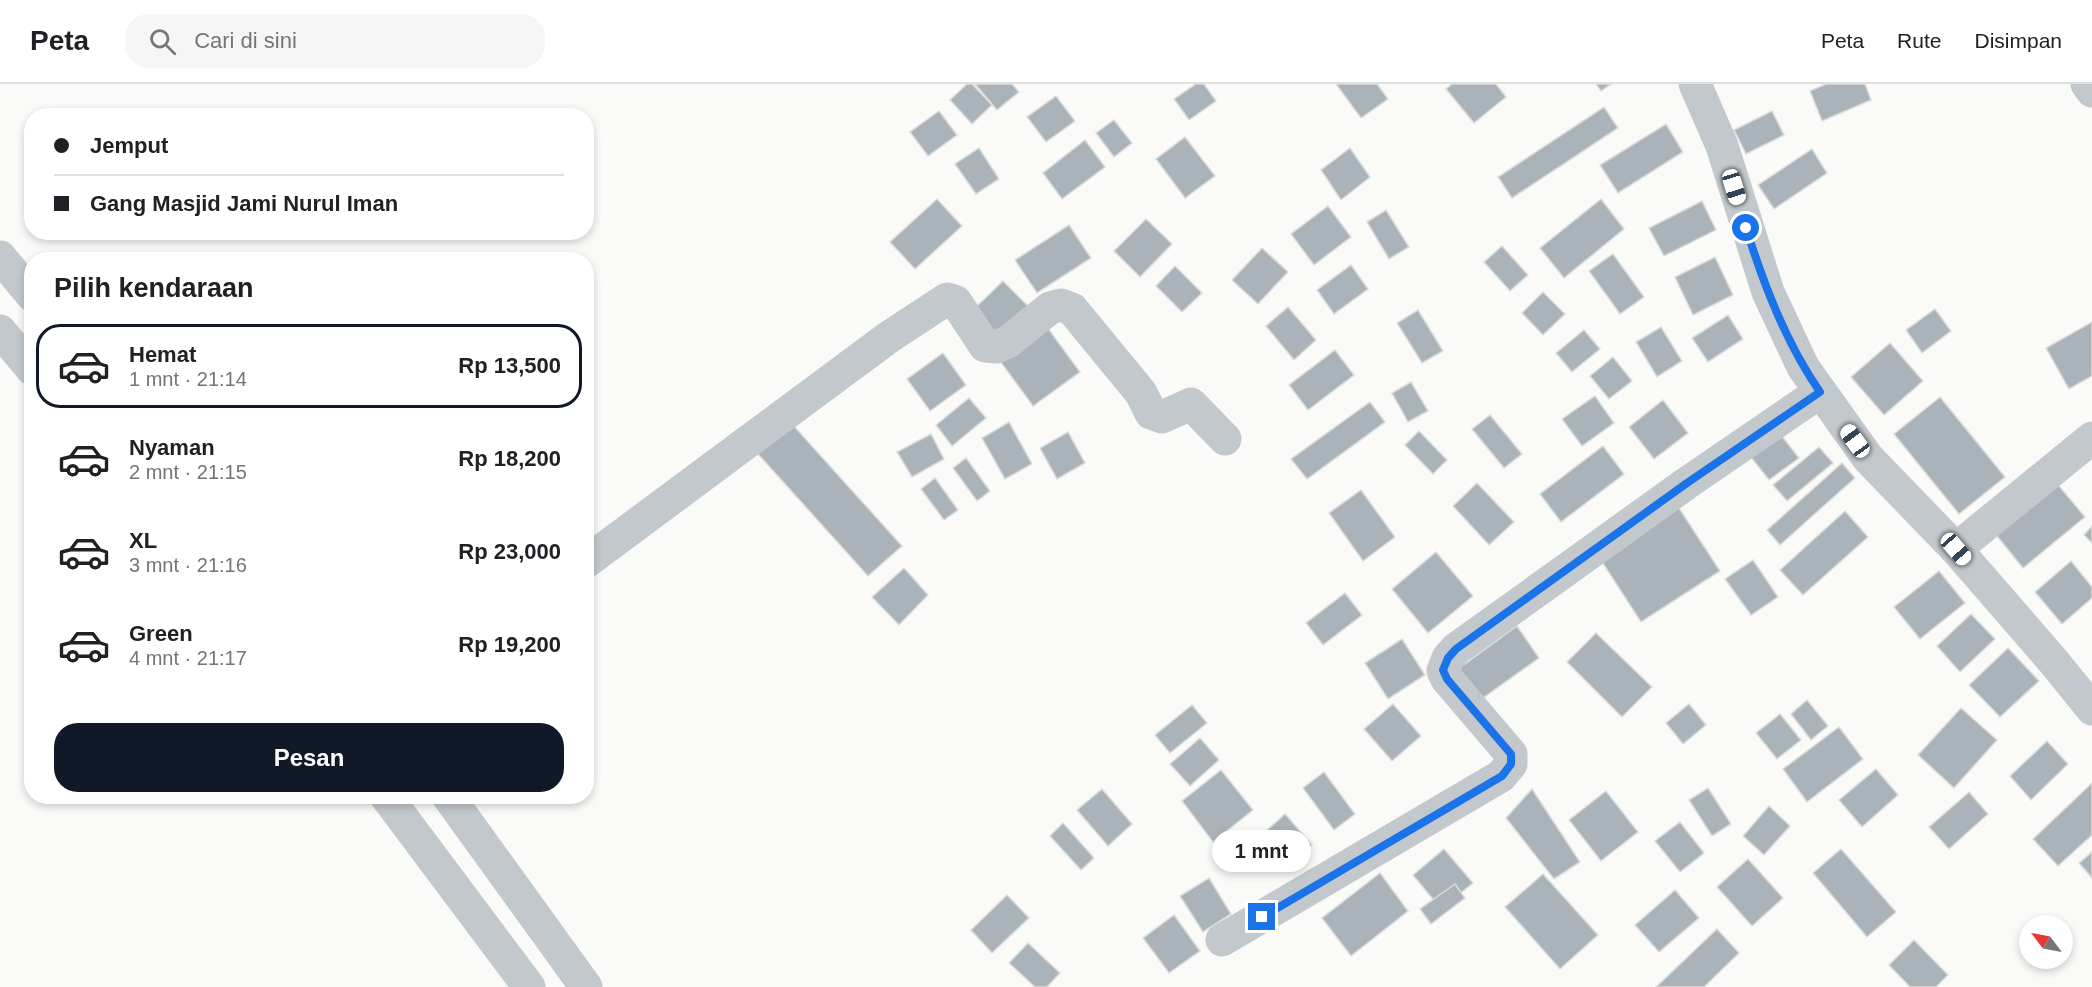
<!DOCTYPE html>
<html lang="id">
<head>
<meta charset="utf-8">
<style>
	:root { --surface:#fff; --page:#f6f6f6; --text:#202124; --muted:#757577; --line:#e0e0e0; --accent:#111827 }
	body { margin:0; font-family:Arial,sans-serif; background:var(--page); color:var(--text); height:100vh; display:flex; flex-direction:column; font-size:22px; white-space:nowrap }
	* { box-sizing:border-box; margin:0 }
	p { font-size:20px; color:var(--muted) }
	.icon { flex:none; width:33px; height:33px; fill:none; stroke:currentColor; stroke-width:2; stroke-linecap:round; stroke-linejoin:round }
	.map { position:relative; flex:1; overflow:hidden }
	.side { position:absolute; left:24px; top:168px; width:570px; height:552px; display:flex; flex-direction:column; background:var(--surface); border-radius:24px; box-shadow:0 3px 9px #0003 }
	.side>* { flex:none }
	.top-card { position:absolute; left:24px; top:24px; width:570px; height:132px; border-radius:24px; box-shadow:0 3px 9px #0003; display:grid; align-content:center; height:132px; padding:0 30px; background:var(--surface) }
	.needle { width:39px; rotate:302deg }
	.tools { position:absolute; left:2019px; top:831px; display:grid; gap:12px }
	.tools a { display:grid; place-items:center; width:54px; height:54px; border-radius:50%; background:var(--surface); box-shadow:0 3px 9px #0003; font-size:30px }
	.end { position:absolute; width:27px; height:27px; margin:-14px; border:8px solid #1a73e8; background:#fff; box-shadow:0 0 0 3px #fff }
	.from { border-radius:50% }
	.bubble { position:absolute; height:42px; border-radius:21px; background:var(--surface); box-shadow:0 3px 9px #0003; font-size:20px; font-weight:800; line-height:42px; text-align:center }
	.car { position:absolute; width:18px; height:36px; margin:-18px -9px; border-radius:8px; box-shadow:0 0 4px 2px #0007; background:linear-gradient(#fff 24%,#345 0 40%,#fff 0 76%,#345 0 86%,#fff 0) }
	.top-card b { display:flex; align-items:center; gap:21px; height:57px; font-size:22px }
	.top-card b+b { border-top:2px solid var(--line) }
	.top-card i { width:15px; height:15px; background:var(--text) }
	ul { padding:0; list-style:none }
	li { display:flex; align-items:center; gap:18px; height:84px; margin:0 12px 9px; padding:0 18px; border:3px solid transparent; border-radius:24px }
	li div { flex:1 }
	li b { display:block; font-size:22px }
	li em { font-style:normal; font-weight:800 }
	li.current { border-color:var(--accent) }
	li>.icon { width:54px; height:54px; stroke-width:1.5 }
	h2 { padding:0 30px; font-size:27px; line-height:72px }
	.primary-button { display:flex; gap:12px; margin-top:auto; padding:12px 30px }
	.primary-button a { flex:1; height:69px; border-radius:24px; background:var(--accent); color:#fff; font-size:24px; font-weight:800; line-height:69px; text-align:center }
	header { display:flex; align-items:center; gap:36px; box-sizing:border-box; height:84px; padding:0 30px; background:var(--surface); border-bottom:2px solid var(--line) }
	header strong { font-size:28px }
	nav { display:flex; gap:33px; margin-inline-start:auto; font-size:21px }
	.search { width:420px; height:54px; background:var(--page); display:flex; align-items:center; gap:15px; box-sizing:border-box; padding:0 21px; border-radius:24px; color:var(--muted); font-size:22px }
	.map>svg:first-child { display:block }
</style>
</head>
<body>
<header>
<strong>Peta</strong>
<div class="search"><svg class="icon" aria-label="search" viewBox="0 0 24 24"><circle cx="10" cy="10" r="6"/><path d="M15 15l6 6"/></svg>Cari di sini</div>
<nav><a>Peta</a><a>Rute</a><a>Disimpan</a></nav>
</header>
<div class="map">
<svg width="2092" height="903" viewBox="0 0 2092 903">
	<rect width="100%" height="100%" fill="#fafaf8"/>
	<g fill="#aab3b9" stroke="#dcdcda" stroke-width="1.5">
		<polygon points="967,0 972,0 992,21 972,40 950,16"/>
		<polygon points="975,0 1012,0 1019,8 997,26"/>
		<polygon points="1196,0 1204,0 1216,17 1189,36 1174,15"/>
		<polygon points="1336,0 1377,0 1388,15 1361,34"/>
		<polygon points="1452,0 1496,0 1506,13 1474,39 1446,5"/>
		<polygon points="1596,0 1611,0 1601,7"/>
		<polygon points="1826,0 1865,0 1871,16 1822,37 1810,7"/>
		<polygon points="1056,12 1075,37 1046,58 1027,33"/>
		<polygon points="1604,23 1618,44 1512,114 1498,93"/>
		<polygon points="939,27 957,51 928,72 910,48"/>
		<polygon points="1772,27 1784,51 1746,70 1734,46"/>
		<polygon points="1114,36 1132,59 1114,73 1096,49"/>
		<polygon points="1666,40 1683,68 1618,109 1600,81"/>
		<polygon points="1185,53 1215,92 1185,114 1156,75"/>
		<polygon points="1085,56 1105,83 1062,115 1043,89"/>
		<polygon points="979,64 999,95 976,110 955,80"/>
		<polygon points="1350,64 1370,93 1341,116 1321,86"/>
		<polygon points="1812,65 1827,89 1774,125 1758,101"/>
		<polygon points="937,115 962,142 915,185 890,158"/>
		<polygon points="1601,115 1624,145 1564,194 1540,164"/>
		<polygon points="1702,117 1716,146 1664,172 1649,144"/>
		<polygon points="1328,122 1351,153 1314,181 1291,150"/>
		<polygon points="1386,126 1409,163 1389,175 1367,138"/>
		<polygon points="1146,135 1172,160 1140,193 1114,167"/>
		<polygon points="1069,141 1091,174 1037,209 1015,176"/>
		<polygon points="1502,162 1528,191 1510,207 1484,178"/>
		<polygon points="1262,164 1288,188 1258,220 1232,196"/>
		<polygon points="1613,170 1644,213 1620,230 1589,187"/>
		<polygon points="1715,173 1733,211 1693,231 1675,193"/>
		<polygon points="1351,181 1368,205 1334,230 1317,206"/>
		<polygon points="1175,182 1202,209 1182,228 1156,202"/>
		<polygon points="1003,197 1028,222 998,252 973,226"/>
		<polygon points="1543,208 1565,230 1543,251 1522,229"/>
		<polygon points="1288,223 1316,256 1294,276 1266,242"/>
		<polygon points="1935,225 1951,247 1922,269 1906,246"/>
		<polygon points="1418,226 1443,267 1422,279 1397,239"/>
		<polygon points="1728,231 1743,255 1708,278 1692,254"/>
		<polygon points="2092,238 2092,292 2069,305 2046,264"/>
		<polygon points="1047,243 1080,288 1033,322 1000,277"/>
		<polygon points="1661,243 1682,277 1657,293 1636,258"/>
		<polygon points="1584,246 1600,265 1572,288 1556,269"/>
		<polygon points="1890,259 1923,297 1884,331 1851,293"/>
		<polygon points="1335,266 1354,291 1308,326 1289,301"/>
		<polygon points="943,269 966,301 930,327 907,295"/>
		<polygon points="1613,273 1632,297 1609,315 1590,292"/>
		<polygon points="1411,298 1428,327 1408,338 1392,309"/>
		<polygon points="1595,312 1614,339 1582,362 1562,335"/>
		<polygon points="1940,313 2005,393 1959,430 1894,350"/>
		<polygon points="969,314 986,334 952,362 936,341"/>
		<polygon points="1663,316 1688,349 1654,375 1629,343"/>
		<polygon points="1370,318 1385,338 1307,395 1291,375"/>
		<polygon points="1490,331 1522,370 1504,384 1472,345"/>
		<polygon points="1009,338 1032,380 1005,395 982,354"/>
		<polygon points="792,340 902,462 868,492 758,370"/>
		<polygon points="1777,346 1799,374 1769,396 1747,368"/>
		<polygon points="1419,347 1447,376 1433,390 1405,361"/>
		<polygon points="1068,348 1085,379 1057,395 1040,364"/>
		<polygon points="931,350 944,375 912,393 897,368"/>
		<polygon points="1603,362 1624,390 1561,438 1540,410"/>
		<polygon points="1819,363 1833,379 1787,417 1773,401"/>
		<polygon points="966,374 990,407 977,417 953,384"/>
		<polygon points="1842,379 1855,394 1780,461 1767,446"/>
		<polygon points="935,394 958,426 944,436 921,405"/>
		<polygon points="2054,396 2085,433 2023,484 1993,447"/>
		<polygon points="1477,399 1514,438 1489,461 1453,422"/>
		<polygon points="1361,406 1395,453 1363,477 1329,429"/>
		<polygon points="1675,418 1720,487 1641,538 1597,470"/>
		<polygon points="1845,427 1868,453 1803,511 1780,486"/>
		<polygon points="2092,442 2092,459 2084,451"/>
		<polygon points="1436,468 1473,512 1428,549 1392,505"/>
		<polygon points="1753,476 1778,513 1751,531 1725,495"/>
		<polygon points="2071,477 2092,503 2092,514 2062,540 2035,508"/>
		<polygon points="904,484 928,511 899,541 872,513"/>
		<polygon points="1939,487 1965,519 1920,555 1894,523"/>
		<polygon points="1345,509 1362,531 1323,561 1306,539"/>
		<polygon points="1971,530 1995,555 1960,588 1937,562"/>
		<polygon points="1517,542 1539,574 1476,619 1454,588"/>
		<polygon points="1596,549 1652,603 1622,633 1567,578"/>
		<polygon points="1402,555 1425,591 1388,615 1365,579"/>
		<polygon points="2008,564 2039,597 2000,633 1969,601"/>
		<polygon points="1807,616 1828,642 1811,656 1791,630"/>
		<polygon points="1393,620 1421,652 1392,677 1364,645"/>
		<polygon points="1689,620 1706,641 1683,660 1666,639"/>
		<polygon points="1192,621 1207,639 1170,669 1155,651"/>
		<polygon points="1961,624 1997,656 1954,704 1918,671"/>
		<polygon points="1780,630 1801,656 1777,675 1756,649"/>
		<polygon points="1839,643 1863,675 1807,718 1783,685"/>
		<polygon points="1200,654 1219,676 1190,702 1170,680"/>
		<polygon points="2047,657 2068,680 2031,716 2010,692"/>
		<polygon points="1876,685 1898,711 1862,743 1839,716"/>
		<polygon points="1221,686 1253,726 1213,758 1182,717"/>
		<polygon points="1324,688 1355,730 1334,746 1303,704"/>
		<polygon points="2092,699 2092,751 2058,782 2033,755"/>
		<polygon points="1708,704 1731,740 1712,752 1689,716"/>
		<polygon points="1102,705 1132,740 1108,762 1077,726"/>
		<polygon points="1532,705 1580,778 1554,795 1506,734"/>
		<polygon points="1606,707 1638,748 1601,777 1569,736"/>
		<polygon points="1969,708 1988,730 1949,765 1929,743"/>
		<polygon points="1769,722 1790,742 1764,771 1743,752"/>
		<polygon points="1285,730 1312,761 1291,779 1265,748"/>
		<polygon points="1680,738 1704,769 1680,788 1655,757"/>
		<polygon points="1063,739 1094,774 1081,786 1050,752"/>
		<polygon points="1444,765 1473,799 1441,825 1413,791"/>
		<polygon points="1841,765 1896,828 1867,853 1813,789"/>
		<polygon points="2092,768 2092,794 2079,779"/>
		<polygon points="1748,775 1783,814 1752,842 1717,803"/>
		<polygon points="1380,789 1408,827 1351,872 1322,834"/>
		<polygon points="1543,790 1598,851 1560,885 1505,823"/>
		<polygon points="1209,794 1231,830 1203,848 1180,812"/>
		<polygon points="1455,800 1465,814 1431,840 1420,825"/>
		<polygon points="1675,806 1699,834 1659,868 1635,841"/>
		<polygon points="1007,811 1029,834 992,869 971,846"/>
		<polygon points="1174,831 1200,867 1169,889 1143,854"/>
		<polygon points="1717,845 1739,869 1704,903 1656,903"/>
		<polygon points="1914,856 1948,891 1936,903 1910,903 1889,881"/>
		<polygon points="1028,859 1060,889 1047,903 1035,903 1009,879"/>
	</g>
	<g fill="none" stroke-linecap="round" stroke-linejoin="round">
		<g stroke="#c3c8cc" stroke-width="33">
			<polyline points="1695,0 1722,62 1768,208 1803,283 1868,374 1956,465 2054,578 2092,625"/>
			<polyline points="2087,0 2092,7"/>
			<polyline points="1956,465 2092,354"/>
			<polyline points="586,478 889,253 947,215 956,218 985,262 996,263 1008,258 1050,224 1061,221 1072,225 1141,309 1151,329 1162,333 1191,320 1225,355"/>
			<polyline points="1222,856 1501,692 1511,680 1511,670 1447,595 1443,587 1448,574 1456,565 1687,399 1820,308"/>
		</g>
		<g stroke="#c3c8cc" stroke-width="33">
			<polyline points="0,173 32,211"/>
			<polyline points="0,247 32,285"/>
			<polyline points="386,712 529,903"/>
			<polyline points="448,712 586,903"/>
		</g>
	</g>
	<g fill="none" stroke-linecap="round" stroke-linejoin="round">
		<path stroke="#1a73e8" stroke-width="8" d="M 1262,833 L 1502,692 L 1511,680 L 1511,670 L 1447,595 L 1443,586 L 1448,574 L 1456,565 L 1687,399 L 1820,308 C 1786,259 1764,201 1746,144"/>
	</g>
</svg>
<div class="tools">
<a><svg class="needle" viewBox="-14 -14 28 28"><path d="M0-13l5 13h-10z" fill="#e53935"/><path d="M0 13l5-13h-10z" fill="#757577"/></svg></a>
</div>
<i class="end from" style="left:1746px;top:144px"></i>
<i class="end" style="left:1262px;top:833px"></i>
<div class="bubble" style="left:1212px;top:746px;width:99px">1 mnt</div>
<i class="car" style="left:1734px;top:103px;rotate:163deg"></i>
<i class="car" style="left:1855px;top:357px;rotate:324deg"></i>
<i class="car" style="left:1956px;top:465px;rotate:139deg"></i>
<div class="top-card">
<b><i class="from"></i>Jemput</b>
<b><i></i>Gang Masjid Jami Nurul Iman</b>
</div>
<section class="side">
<h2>Pilih kendaraan</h2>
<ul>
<li class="current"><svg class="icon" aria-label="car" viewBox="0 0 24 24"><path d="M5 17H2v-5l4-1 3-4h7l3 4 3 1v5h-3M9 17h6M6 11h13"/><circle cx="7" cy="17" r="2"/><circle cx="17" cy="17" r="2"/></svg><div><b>Hemat</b><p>1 mnt · 21:14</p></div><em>Rp 13,500</em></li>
<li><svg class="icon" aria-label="car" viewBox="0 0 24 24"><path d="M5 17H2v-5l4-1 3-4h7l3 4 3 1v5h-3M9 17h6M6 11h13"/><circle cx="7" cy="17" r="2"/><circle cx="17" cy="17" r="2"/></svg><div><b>Nyaman</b><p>2 mnt · 21:15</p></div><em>Rp 18,200</em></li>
<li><svg class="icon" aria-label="car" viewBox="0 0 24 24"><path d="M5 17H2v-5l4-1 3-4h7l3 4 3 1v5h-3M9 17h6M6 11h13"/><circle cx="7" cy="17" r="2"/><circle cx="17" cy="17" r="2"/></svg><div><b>XL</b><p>3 mnt · 21:16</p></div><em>Rp 23,000</em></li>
<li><svg class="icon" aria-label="car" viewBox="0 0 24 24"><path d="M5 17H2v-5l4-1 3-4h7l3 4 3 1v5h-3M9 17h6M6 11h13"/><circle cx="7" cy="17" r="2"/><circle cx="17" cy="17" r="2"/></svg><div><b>Green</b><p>4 mnt · 21:17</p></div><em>Rp 19,200</em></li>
</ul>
<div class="primary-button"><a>Pesan</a></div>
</section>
</div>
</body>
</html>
